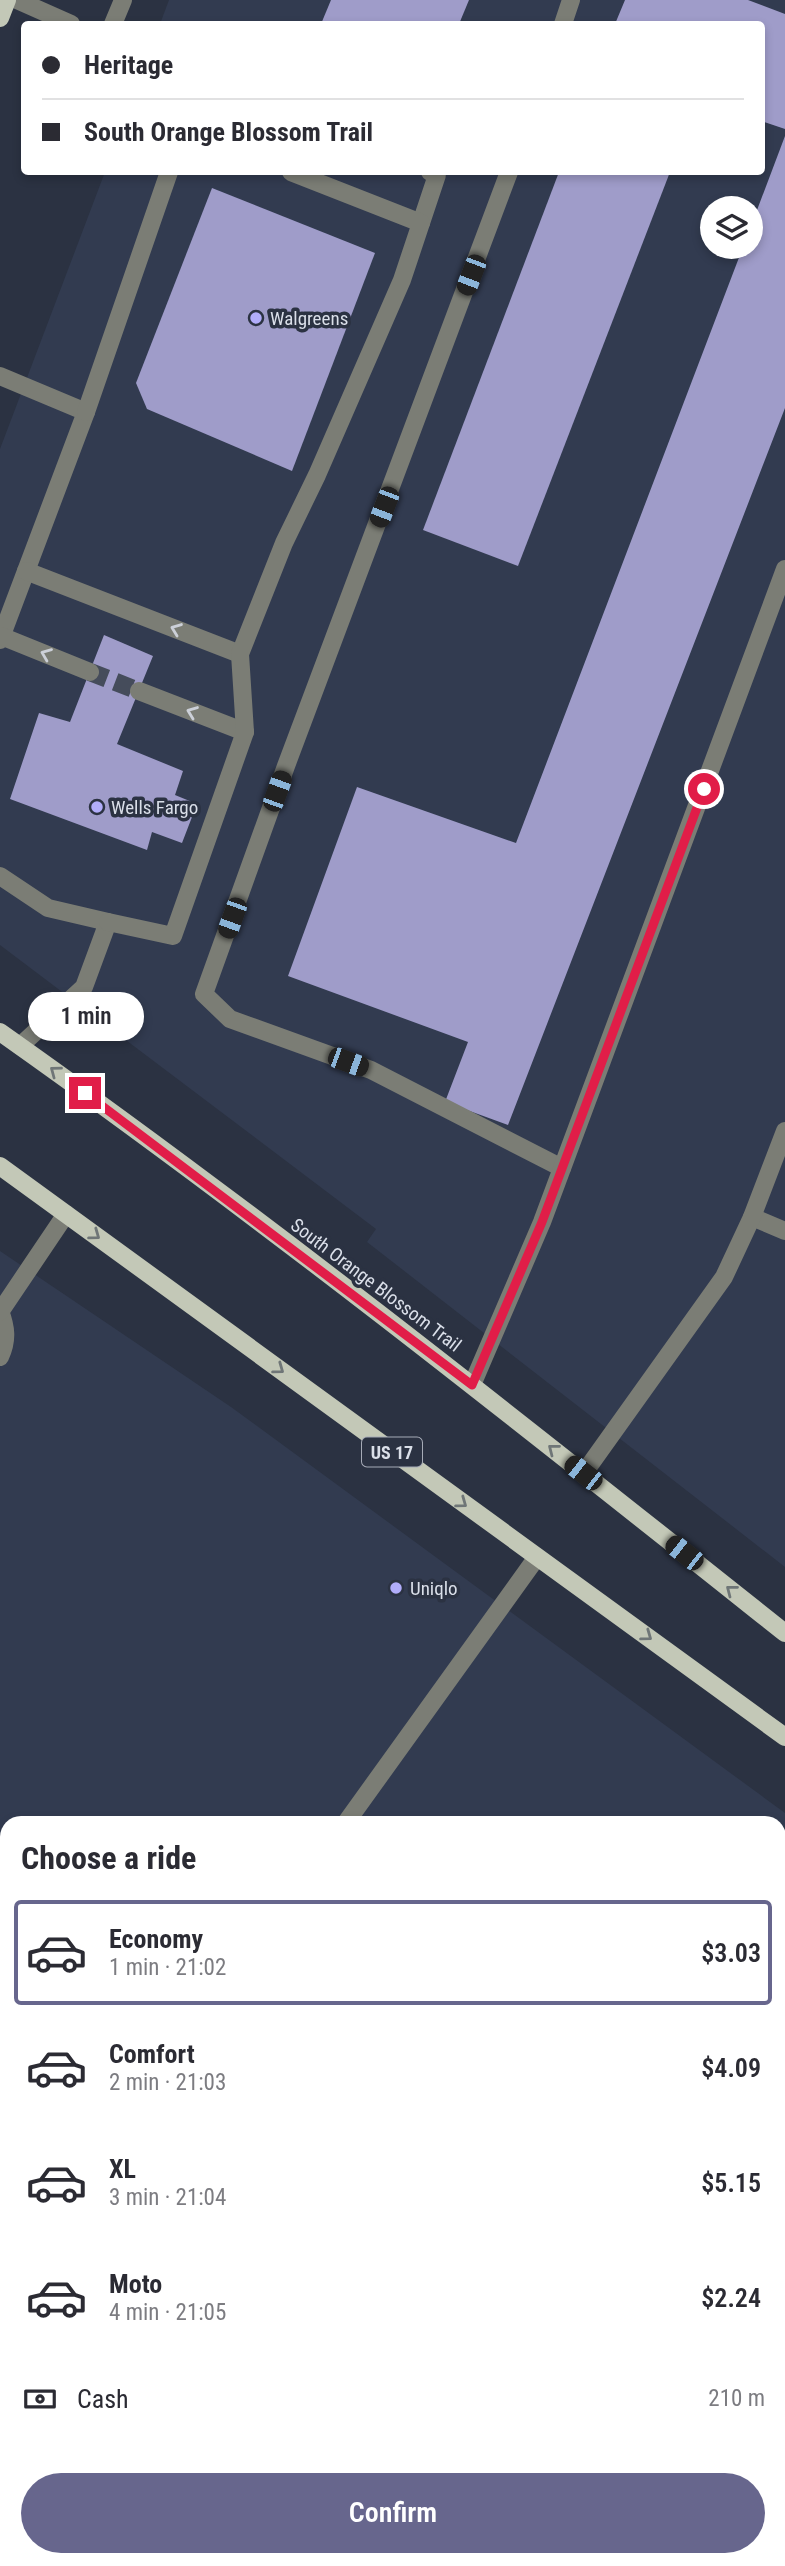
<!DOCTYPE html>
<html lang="en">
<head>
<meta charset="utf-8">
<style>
	:root { --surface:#fff; --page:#f2f2f3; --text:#2b2b33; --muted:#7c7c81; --line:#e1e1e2; --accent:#67668d }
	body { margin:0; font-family:"Roboto Condensed",sans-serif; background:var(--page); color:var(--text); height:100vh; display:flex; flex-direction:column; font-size:26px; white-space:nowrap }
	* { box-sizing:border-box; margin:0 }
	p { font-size:23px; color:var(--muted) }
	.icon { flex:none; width:38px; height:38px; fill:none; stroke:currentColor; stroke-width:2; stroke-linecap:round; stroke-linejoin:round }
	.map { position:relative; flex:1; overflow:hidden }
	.sheet { position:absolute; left:0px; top:1816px; width:786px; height:751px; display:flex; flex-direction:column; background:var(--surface); border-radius:21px 21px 0 0; box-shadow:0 4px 10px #0003 }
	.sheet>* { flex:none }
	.top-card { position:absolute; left:21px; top:21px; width:744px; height:154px; border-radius:7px; box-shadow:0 4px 10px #0003; display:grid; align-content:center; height:154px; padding:0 21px; background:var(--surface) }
	.tools { position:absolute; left:700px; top:196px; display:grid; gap:14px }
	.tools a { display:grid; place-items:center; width:63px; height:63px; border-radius:50%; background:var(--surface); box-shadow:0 4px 10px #0003; font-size:35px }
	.end { position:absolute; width:32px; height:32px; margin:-16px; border:9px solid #e11d48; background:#fff; box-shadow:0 0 0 4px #fff }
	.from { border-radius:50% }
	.bubble { position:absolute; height:49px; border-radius:24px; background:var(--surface); box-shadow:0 4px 10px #0003; font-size:23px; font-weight:600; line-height:49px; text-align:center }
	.car { position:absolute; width:21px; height:42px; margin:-21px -10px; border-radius:9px; box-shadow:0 0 5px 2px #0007; background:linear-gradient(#222 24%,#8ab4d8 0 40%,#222 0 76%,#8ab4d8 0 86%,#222 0) }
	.top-card b { display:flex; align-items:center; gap:24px; height:66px; font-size:26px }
	.top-card b+b { border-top:2px solid var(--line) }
	.top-card i { width:18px; height:18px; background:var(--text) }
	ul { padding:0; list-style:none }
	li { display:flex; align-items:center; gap:21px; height:105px; margin:0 14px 10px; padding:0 7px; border:4px solid transparent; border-radius:7px }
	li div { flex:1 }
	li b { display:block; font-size:26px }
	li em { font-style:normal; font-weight:600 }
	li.current { border-color:var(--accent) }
	li>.icon { width:63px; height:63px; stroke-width:1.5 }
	h2 { padding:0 21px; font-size:32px; line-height:84px }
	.pay { display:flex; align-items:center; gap:18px; height:77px; padding:0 21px; font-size:26px }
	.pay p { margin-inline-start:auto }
	.action { display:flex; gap:14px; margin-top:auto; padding:14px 21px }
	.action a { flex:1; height:80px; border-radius:42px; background:var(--accent); color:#fff; font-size:28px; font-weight:600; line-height:80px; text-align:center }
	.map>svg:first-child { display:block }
</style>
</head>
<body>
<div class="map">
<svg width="785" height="2566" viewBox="0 0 785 2566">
	<rect width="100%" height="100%" fill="#2b3242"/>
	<g fill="#323b50" fill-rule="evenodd">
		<path d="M 169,0 L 785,0 L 785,1567 L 367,1242 L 376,1229 L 0,945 L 0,449 L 105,172 L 761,172 L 761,24 L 160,24 ZM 712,208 L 751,208 L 751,247 L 712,247 Z"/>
		<path d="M 0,1251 L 231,1407 L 785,1813 L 785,2566 L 0,2566 ZM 7,1824 L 779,1824 L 779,2560 L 7,2560 Z"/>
	</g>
	<g fill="#9f9cc9">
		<polygon points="331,0 469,0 459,24 321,24"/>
		<polygon points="625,0 748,0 785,14 785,129 761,121 761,24 615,24"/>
		<polygon points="785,136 785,408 508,1125 445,1102 468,1042 288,976 357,787 516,843 743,247 751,247 751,226"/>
		<polygon points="559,172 670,172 518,566 423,530"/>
		<polygon points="212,188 375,253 292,471 147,409 136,383"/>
		<polygon points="104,635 153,656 117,744 183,771 175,795 197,804 182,843 152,832 147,850 10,799 39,713 70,722"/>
		<polygon points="0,2081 7,2086 7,2299 0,2294"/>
		<polygon points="149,2560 735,2560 731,2566 157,2566"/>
	</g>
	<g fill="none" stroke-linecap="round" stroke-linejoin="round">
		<polyline stroke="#454c5b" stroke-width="18" stroke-dasharray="18 9" stroke-linecap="butt" points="90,672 139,691"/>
		<g stroke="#7b7d75" stroke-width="18">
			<polyline points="17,0 71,24"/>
			<polyline points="113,24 123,0"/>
			<polyline points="563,24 571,0"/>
			<polyline points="509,172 286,766 204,994 230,1019 371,1070 562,1168"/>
			<polyline points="421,223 437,175 430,172"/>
			<polyline points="0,376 86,412 0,640"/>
			<polyline points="86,412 169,172"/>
			<polyline points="26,571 240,654"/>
			<polyline points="1,636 90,672"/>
			<polyline points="139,691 245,732"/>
			<polyline points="0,876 48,908 108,922 84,987 20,1046"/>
			<polyline points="108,922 173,936 245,732 240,654 284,543 317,475 402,280 421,223 291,172"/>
			<polyline points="752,1217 785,1231"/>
			<path d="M 0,1311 C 6,1327 8,1340 0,1357"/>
			<polyline points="0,1312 66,1214"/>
			<polyline points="472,1385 542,1222 785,569"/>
			<polyline points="584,1473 724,1277 752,1217 785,1131"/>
			<polyline points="345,1824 537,1557"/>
			<polyline points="0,2050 7,2055"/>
			<polyline points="779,2484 785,2486"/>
			<polyline points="0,2518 7,2523"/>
			<polyline points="779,2538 785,2529"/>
			<polyline points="56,2560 64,2566"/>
			<polyline points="761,2566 764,2560"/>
		</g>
		<g stroke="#c3c8b7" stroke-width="18">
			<polyline points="0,18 7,0"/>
			<path d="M 0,1032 C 269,1222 527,1428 785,1633"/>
			<polyline points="0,1166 785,1737"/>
		</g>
	</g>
	<defs><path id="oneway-chevron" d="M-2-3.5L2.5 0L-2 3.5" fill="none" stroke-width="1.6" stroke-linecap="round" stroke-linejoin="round" transform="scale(1.75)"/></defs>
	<g stroke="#ccd0d8">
		<use href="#oneway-chevron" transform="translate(176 629) rotate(-159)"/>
		<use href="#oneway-chevron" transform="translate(46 654) rotate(-158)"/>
		<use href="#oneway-chevron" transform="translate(192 712) rotate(-159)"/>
	</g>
	<g stroke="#6f7677">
		<use href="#oneway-chevron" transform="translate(55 1071) rotate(-143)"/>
		<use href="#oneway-chevron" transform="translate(95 1235) rotate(36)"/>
		<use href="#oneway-chevron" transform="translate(279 1369) rotate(36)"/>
		<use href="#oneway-chevron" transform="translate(553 1449) rotate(-142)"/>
		<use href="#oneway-chevron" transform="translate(462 1503) rotate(36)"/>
		<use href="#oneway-chevron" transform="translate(731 1590) rotate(-142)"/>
		<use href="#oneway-chevron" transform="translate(647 1636) rotate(36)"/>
	</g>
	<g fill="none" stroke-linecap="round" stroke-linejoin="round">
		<polyline stroke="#e11d48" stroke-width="9" points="85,1093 472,1385 542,1222 704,789"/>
	</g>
	<g fill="#b1adfa" stroke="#2b3242" stroke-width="2.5">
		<circle cx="256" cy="318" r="7"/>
		<circle cx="97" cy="807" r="7"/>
		<circle cx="396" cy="1588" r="7"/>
	</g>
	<g text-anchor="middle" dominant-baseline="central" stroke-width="7" stroke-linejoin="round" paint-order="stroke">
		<rect fill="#2b3242" stroke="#a6abb7" stroke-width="2" x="362" y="1437.5" width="60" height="29" rx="5"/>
		<g font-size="18" font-weight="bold" fill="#dadfe9">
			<text x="392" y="1452">US 17</text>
		</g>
		<g font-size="19" fill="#dadfe9" stroke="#2b3242" text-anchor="start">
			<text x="270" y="318">Walgreens</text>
			<text x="111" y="807">Wells Fargo</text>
			<text x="410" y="1588">Uniqlo</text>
		</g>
		<g font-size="19" fill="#dadfe9" stroke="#2b3242">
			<text transform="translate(376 1285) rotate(37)">South Orange Blossom Trail</text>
		</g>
	</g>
</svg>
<div class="tools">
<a><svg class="icon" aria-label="layers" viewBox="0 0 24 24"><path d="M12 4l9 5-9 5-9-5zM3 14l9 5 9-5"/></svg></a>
</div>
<i class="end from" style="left:704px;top:789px"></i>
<i class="end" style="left:85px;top:1093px"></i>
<div class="bubble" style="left:28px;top:992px;width:116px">1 min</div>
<i class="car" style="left:471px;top:275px;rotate:201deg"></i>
<i class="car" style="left:384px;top:507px;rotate:201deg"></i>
<i class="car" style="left:277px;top:791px;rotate:20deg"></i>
<i class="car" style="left:232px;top:918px;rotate:200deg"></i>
<i class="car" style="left:348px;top:1062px;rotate:110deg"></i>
<i class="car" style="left:583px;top:1473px;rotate:308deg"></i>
<i class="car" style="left:684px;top:1553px;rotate:308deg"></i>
<div class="top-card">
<b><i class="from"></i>Heritage</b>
<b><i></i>South Orange Blossom Trail</b>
</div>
<section class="sheet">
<h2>Choose a ride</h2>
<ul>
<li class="current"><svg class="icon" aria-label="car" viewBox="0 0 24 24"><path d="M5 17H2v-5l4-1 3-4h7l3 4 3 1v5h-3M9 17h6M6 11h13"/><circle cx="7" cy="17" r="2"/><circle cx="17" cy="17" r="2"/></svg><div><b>Economy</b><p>1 min · 21:02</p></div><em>$3.03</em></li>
<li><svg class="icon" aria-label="car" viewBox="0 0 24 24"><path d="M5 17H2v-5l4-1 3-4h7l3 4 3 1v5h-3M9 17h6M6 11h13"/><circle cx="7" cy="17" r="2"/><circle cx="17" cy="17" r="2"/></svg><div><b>Comfort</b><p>2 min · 21:03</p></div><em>$4.09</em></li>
<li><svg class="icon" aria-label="car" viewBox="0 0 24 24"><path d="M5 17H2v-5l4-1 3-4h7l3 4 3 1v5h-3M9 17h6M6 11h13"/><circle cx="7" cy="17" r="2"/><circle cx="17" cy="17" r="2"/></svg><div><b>XL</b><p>3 min · 21:04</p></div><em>$5.15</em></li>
<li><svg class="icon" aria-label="car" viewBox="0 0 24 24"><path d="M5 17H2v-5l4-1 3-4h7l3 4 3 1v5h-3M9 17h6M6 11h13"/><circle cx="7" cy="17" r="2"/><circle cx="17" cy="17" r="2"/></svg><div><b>Moto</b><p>4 min · 21:05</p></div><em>$2.24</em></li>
</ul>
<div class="pay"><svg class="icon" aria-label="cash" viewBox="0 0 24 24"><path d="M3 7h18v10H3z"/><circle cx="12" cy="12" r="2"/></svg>Cash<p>210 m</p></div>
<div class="action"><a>Confirm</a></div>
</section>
</div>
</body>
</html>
